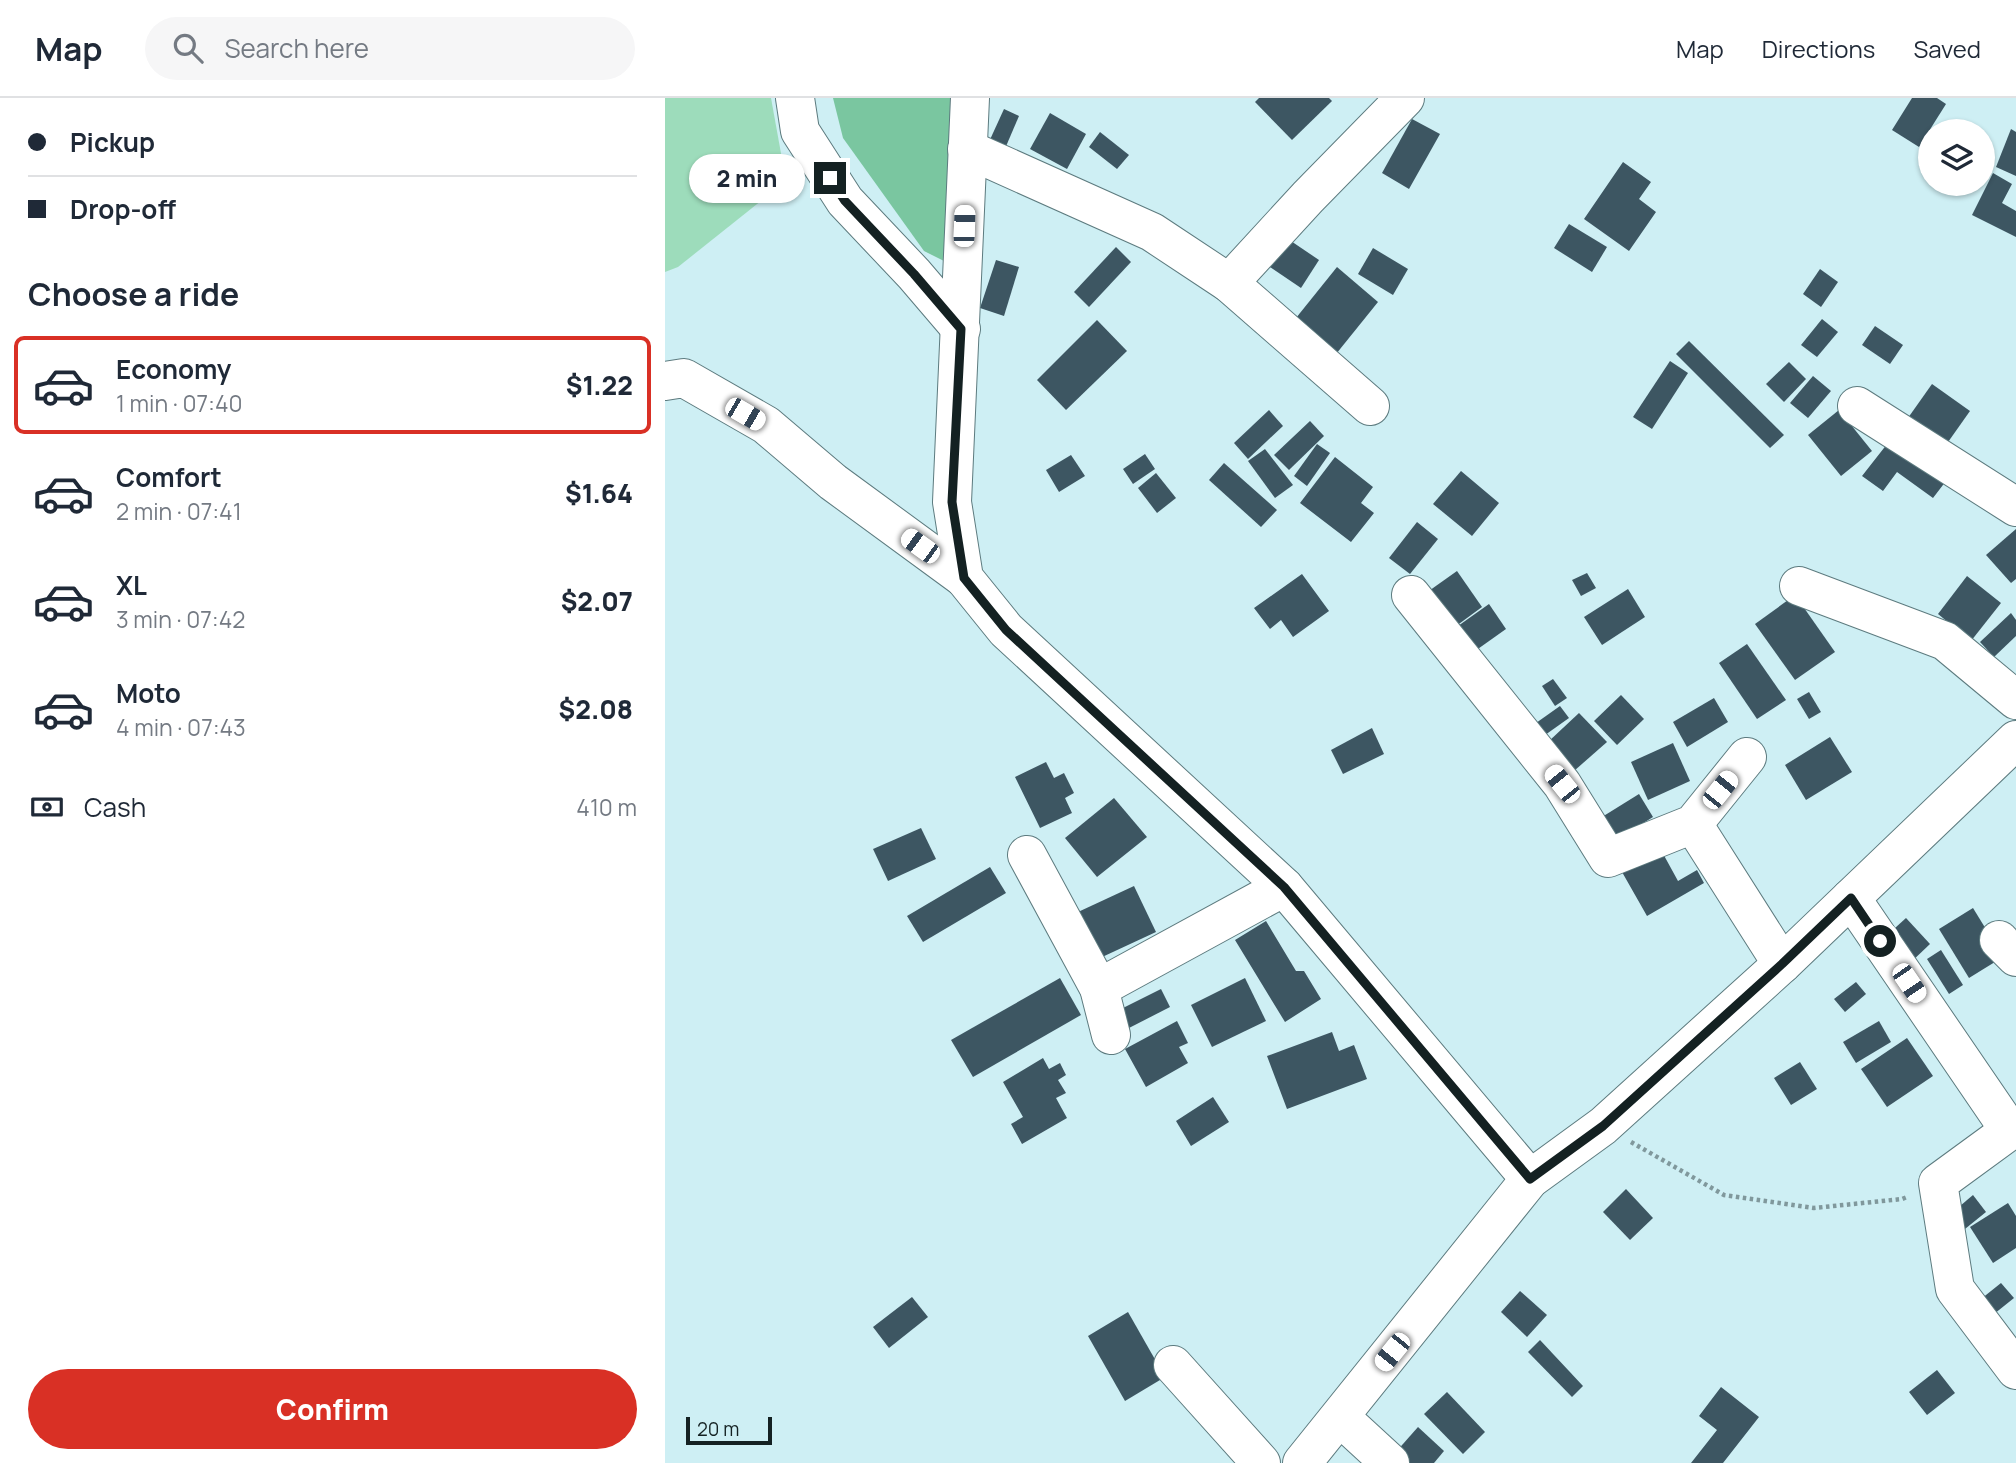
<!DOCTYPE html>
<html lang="en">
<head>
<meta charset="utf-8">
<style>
	:root { --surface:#fff; --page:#f6f6f7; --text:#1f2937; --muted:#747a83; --line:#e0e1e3; --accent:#d93025 }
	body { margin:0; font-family:Manrope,sans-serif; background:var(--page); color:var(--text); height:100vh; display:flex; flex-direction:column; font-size:26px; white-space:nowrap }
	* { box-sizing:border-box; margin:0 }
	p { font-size:23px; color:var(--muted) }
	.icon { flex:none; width:38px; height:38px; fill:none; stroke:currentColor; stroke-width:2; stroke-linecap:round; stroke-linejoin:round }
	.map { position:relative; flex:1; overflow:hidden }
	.drawer { display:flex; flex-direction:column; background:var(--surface); width:665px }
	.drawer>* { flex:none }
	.banner { display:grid; align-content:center; height:154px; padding:0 28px; background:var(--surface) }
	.buttons { position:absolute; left:1253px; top:21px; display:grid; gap:14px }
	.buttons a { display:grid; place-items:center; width:77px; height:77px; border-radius:50%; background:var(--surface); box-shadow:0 2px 5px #0004; font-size:35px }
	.scale { position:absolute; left:21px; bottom:18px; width:86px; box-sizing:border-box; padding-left:7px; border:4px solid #142122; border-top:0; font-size:19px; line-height:24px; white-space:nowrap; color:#142122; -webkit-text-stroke:5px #ceeff4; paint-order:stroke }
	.end { position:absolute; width:32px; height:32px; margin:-16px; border:9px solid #142122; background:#fff; box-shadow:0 0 0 4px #fff }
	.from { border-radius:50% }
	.bubble { position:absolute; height:49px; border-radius:24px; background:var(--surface); box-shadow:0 2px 5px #0004; font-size:23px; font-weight:800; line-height:49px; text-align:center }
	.car { position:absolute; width:21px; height:42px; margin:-21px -10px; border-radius:9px; box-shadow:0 0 5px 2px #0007; background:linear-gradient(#fff 24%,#345 0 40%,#fff 0 76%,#345 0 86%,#fff 0) }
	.banner b { display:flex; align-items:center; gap:24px; height:66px; font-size:26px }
	.banner b+b { border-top:2px solid var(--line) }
	.banner i { width:18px; height:18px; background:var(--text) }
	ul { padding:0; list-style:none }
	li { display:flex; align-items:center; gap:21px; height:98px; margin:0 14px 10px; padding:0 14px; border:4px solid transparent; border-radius:10px }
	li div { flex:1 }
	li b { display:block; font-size:26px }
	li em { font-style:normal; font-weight:800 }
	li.on { border-color:var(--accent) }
	li>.icon { width:63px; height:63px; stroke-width:1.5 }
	h2 { padding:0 28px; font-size:32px; line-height:84px }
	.pay { display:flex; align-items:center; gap:18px; height:77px; padding:0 28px; font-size:26px }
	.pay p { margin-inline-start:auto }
	.cta { display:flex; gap:14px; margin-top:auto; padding:14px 28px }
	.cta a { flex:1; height:80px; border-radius:42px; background:var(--accent); color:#fff; font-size:28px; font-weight:800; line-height:80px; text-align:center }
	header { display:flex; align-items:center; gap:42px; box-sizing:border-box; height:98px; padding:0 35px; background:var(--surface); border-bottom:2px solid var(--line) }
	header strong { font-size:33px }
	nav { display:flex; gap:38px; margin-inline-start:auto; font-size:24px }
	.search { width:490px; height:63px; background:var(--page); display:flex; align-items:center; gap:18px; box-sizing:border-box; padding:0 24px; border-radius:38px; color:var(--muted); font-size:26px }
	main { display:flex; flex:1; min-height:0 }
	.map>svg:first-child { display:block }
</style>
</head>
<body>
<header>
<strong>Map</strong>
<div class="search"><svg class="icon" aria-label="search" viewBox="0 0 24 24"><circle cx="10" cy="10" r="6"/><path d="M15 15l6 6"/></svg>Search here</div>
<nav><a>Map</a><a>Directions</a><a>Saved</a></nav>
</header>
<main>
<section class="drawer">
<div class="banner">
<b><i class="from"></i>Pickup</b>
<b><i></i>Drop-off</b>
</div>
<h2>Choose a ride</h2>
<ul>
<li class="on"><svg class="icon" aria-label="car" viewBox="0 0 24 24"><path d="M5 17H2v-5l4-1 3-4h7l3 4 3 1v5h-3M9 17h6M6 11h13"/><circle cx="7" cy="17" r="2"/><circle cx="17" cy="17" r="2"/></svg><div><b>Economy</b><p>1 min · 07:40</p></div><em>$1.22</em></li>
<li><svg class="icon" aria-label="car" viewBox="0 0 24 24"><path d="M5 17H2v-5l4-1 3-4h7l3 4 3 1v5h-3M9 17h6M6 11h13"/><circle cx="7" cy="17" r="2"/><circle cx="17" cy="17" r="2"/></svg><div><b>Comfort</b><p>2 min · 07:41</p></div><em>$1.64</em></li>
<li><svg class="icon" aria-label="car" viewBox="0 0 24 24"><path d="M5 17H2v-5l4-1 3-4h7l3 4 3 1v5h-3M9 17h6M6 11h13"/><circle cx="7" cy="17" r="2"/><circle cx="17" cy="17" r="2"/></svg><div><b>XL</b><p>3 min · 07:42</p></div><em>$2.07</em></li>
<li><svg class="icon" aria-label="car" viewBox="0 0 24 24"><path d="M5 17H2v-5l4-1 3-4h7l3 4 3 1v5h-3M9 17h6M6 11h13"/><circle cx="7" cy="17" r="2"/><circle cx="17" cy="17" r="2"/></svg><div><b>Moto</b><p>4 min · 07:43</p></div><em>$2.08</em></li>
</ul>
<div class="pay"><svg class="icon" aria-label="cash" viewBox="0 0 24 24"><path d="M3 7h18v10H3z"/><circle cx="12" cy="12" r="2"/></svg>Cash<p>410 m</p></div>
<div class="cta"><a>Confirm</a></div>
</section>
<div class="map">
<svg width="1351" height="1365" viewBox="0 0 1351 1365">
	<rect width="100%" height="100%" fill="#ceeff4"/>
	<polygon fill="#9ddcbb" points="0,0 106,0 121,83 13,169 0,174"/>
	<polygon fill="#7ac6a0" points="168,0 310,0 313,180 259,153 178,40"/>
	<g fill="#3d5662">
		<polygon points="594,0 664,0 667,3 627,42 590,4"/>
		<polygon points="1247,0 1272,0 1281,6 1254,49 1227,32"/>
		<polygon points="339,11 354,18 339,53 323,46"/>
		<polygon points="385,15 421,36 402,71 365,51"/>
		<polygon points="747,21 775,36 744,91 717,75"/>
		<polygon points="1346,31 1351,34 1351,78 1331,69"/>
		<polygon points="435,34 464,57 452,71 424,49"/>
		<polygon points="1265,51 1265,76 1254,68"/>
		<polygon points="958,64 986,84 974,101 991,114 964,153 919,121"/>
		<polygon points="1328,75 1347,86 1337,105 1351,113 1351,139 1307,117"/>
		<polygon points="904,126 942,149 927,174 889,150"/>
		<polygon points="620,139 654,162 636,190 602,167"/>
		<polygon points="451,149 466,164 424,209 409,194"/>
		<polygon points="708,150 743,171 728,197 693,176"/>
		<polygon points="331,162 354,169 339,218 315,210"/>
		<polygon points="672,169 713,204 663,266 631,220"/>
		<polygon points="1155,171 1173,184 1156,209 1138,196"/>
		<polygon points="1157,221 1173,234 1152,259 1136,247"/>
		<polygon points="432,222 462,253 401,312 372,282"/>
		<polygon points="1210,228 1238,247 1225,266 1197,247"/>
		<polygon points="1024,243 1119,337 1105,350 1011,256"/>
		<polygon points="1005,263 1023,275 987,331 968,319"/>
		<polygon points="1124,264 1141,281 1119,304 1101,286"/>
		<polygon points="1148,278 1166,293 1143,320 1125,305"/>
		<polygon points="1267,286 1305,313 1276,354 1238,327"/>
		<polygon points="604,312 618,328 583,361 569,345"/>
		<polygon points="1174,312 1207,353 1176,378 1143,337"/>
		<polygon points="645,323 659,338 624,372 609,357"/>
		<polygon points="1226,341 1281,383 1268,400 1232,374 1218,393 1197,378"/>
		<polygon points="652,346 665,355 642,388 629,378"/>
		<polygon points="600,351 628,387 610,400 583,363"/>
		<polygon points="480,356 490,371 468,386 458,371"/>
		<polygon points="406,357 420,378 394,394 381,372"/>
		<polygon points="670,359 708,389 696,405 709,415 686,444 635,405"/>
		<polygon points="559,365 612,412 596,429 544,382"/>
		<polygon points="796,373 834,405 807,438 768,406"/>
		<polygon points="491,375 511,400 492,415 473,390"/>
		<polygon points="752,424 773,441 745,476 724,460"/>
		<polygon points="1351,431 1351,481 1346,485 1321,457"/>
		<polygon points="792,473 817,509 787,531 761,495"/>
		<polygon points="922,475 931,490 916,498 907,482"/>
		<polygon points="637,476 664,513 628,539 616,522 605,531 589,510"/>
		<polygon points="1302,478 1336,505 1306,543 1273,516"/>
		<polygon points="963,491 980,519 937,547 919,519"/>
		<polygon points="1130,497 1170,554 1130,582 1090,526"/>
		<polygon points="824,506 841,531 810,553 793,528"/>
		<polygon points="1346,515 1351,522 1351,538 1329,559 1315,544"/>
		<polygon points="1082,546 1121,602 1092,621 1054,565"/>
		<polygon points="888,581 902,600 890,608 877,588"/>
		<polygon points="1144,594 1156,614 1144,621 1132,601"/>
		<polygon points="956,597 979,621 952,647 929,623"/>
		<polygon points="1049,600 1063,624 1022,649 1008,624"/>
		<polygon points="895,608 904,620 873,642 864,630"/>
		<polygon points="914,615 942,644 909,673 883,644"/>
		<polygon points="707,630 719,656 678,676 666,652"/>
		<polygon points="1165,639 1187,674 1141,702 1120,667"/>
		<polygon points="1008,645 1025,683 983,702 966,664"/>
		<polygon points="381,664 389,680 399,675 409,695 400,700 407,715 375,730 350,679"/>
		<polygon points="974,696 988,719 951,742 937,719"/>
		<polygon points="449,700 482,739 432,779 400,740"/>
		<polygon points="256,730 271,761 223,783 208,751"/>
		<polygon points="996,752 1013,783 1032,772 1039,785 982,818 957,774"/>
		<polygon points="325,769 341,795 258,844 242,818"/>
		<polygon points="469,788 491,834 435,860 413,814"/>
		<polygon points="1308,810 1338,859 1304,880 1274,831"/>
		<polygon points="1241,820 1265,846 1244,866 1219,840"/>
		<polygon points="601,823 631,873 639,873 656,901 620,924 570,842"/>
		<polygon points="1276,852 1298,887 1284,896 1262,861"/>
		<polygon points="395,880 416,917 308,979 286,942"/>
		<polygon points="580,880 601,923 547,949 526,907"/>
		<polygon points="1191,884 1201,896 1180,914 1169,901"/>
		<polygon points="496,891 505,909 464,930 454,912"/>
		<polygon points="512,923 523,945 514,949 523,965 481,989 460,951"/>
		<polygon points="1214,923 1226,944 1191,965 1178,944"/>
		<polygon points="667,934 674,953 689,947 702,981 622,1011 602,958"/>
		<polygon points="1242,940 1268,978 1222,1009 1196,971"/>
		<polygon points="378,960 384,971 395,965 401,977 393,982 401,995 391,1000 402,1020 357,1046 346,1026 358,1019 338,984"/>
		<polygon points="1135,964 1152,991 1126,1007 1109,980"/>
		<polygon points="548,999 564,1024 526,1048 511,1023"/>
		<polygon points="961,1091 988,1120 965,1142 938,1114"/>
		<polygon points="1308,1097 1321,1114 1295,1135 1282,1119"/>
		<polygon points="1343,1105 1351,1118 1351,1150 1328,1165 1305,1129"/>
		<polygon points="1336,1185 1349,1200 1319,1224 1306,1209"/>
		<polygon points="855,1193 882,1217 862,1239 836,1214"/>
		<polygon points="247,1199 263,1219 224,1250 208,1229"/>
		<polygon points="463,1214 500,1279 460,1303 423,1238"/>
		<polygon points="875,1242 918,1288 907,1299 863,1254"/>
		<polygon points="1272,1272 1290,1295 1262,1317 1244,1294"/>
		<polygon points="1056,1289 1094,1319 1058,1365 1026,1365 1052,1332 1034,1318"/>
		<polygon points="782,1294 820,1334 798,1356 759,1316"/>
		<polygon points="753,1329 779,1353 769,1365 742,1365 730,1355"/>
	</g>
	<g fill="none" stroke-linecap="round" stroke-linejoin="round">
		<defs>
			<g id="minor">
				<polyline points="130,0 135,33 180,103 249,176 296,231"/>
				<polyline points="305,0 287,404 299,480 341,532 619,789 865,1081"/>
				<polyline points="302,51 487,134 564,185 705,308"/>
				<polyline points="564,185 643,99 740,0"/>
				<polyline points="0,283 19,280 101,327 168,384 299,480"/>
				<polyline points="1192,308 1351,409"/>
				<polyline points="1134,488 1280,543 1351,602"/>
				<polyline points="746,497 897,686 943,760 1028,726 1082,659"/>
				<polyline points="1028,726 1117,866"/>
				<polyline points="362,757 434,890 446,937"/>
				<polyline points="1186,800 1345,1033"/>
				<polyline points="1334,842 1351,859"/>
				<polyline points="434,890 619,789"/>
				<polyline points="1351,1028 1273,1085 1290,1191 1351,1272"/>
				<polyline points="508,1267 596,1365"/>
				<polyline points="675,1319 725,1365"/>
				<polyline points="637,1365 865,1081 938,1028 1117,866 1351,642"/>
			</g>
		</defs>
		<use href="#minor" stroke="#5d7b7f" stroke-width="40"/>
		<polyline stroke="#80989c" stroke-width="4.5" stroke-dasharray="3.5 3.5" stroke-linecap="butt" points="966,1044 1059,1097 1149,1110 1237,1101 1242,1099"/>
		<use href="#minor" stroke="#fff" stroke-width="38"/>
	</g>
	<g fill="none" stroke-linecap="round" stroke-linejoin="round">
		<polyline stroke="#142122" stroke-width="9" points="165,80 180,103 249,176 296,231 287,404 299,480 341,532 619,789 865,1081 938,1028 1117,866 1186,800 1215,843"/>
	</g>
</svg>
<div class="buttons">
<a><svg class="icon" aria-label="layers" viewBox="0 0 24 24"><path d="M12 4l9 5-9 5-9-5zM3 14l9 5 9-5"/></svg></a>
</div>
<div class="scale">20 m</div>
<i class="end from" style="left:1215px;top:843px"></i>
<i class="end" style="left:165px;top:80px"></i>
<div class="bubble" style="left:24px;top:56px;width:116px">2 min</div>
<i class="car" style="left:299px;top:128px;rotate:2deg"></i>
<i class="car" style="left:80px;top:316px;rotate:120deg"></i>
<i class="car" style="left:255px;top:448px;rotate:306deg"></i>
<i class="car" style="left:897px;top:686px;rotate:321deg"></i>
<i class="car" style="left:1055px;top:692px;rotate:39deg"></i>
<i class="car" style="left:1244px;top:885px;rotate:146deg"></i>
<i class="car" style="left:727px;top:1254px;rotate:219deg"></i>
</div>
</main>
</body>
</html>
